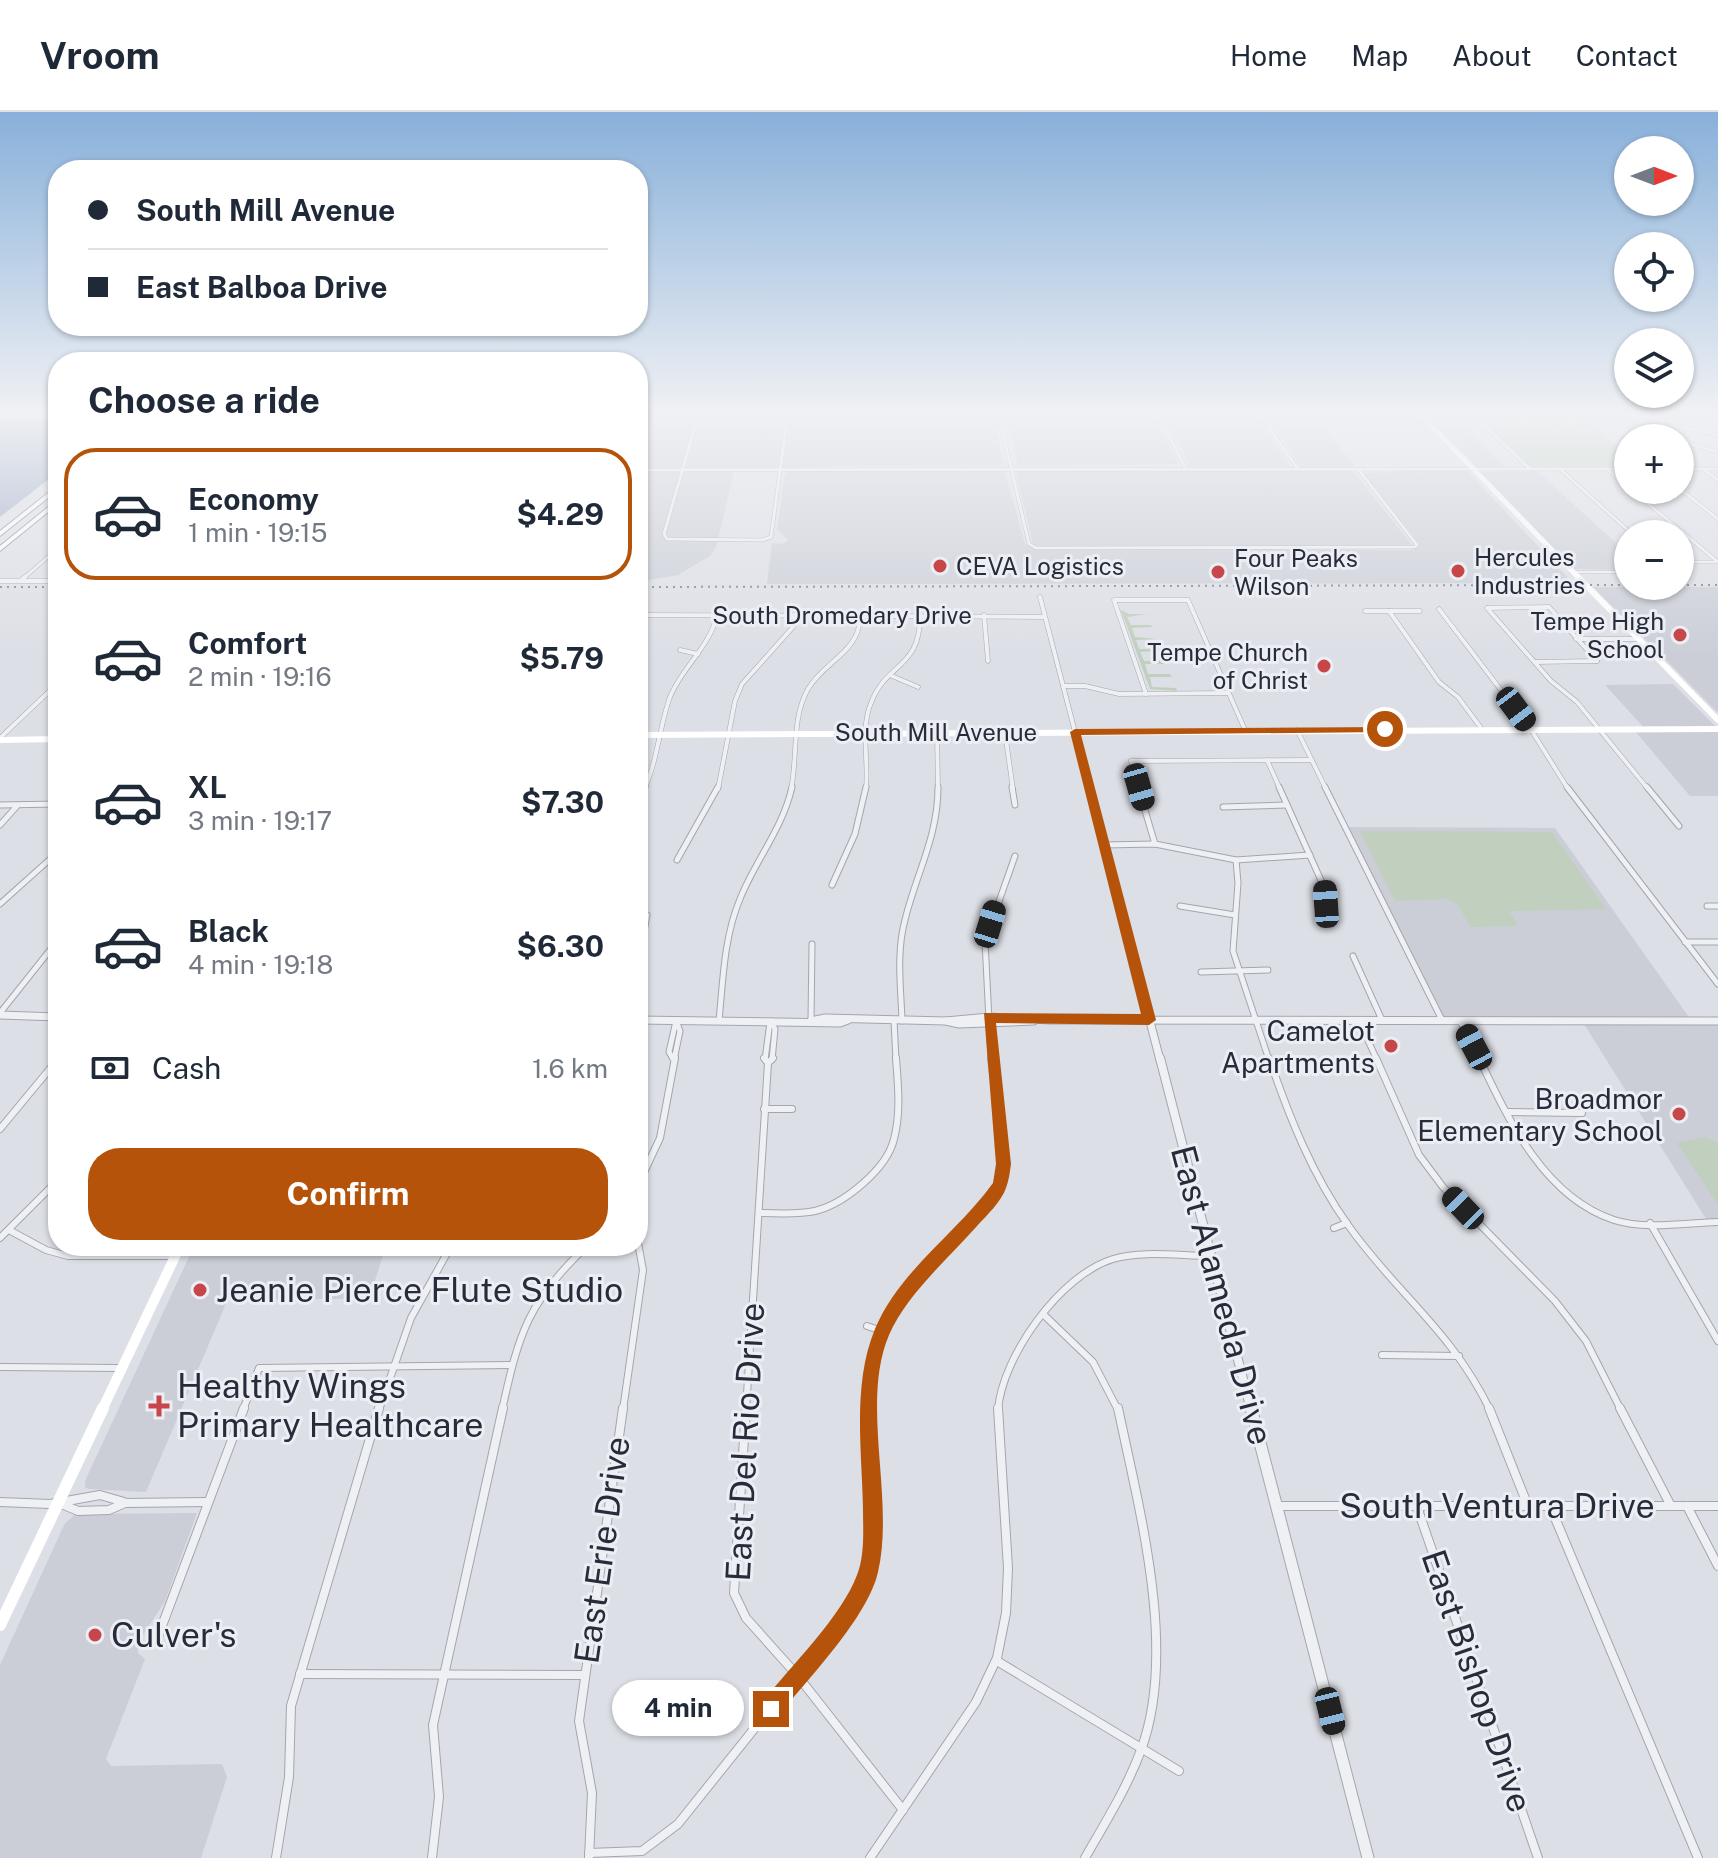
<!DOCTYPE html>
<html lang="en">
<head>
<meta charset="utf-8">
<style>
	:root { --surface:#fff; --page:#f6f6f7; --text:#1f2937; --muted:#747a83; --line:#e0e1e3; --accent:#b45309 }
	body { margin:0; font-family:"Public Sans",sans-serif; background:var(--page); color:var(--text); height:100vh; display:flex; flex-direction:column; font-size:30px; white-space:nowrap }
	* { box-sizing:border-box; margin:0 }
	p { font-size:26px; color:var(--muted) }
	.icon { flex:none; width:44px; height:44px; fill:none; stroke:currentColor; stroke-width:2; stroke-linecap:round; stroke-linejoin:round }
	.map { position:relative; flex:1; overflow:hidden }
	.sheet { position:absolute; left:48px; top:240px; width:600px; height:904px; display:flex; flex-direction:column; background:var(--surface); border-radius:32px; box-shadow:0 2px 6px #0004 }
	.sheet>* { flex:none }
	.banner { position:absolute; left:48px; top:48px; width:600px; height:176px; border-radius:32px; box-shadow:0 2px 6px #0004; display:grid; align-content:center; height:176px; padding:0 40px; background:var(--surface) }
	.needle { width:52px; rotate:90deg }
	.buttons { position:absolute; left:1614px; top:24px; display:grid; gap:16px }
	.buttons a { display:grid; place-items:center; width:80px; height:80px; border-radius:50%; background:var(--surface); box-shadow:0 2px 6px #0004; font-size:40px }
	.end { position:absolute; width:36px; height:36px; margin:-18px; border:10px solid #b45309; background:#fff; box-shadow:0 0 0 4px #fff }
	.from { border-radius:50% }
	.bubble { position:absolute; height:56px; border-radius:28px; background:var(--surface); box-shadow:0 2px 6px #0004; font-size:26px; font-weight:700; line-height:56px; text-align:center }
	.car { position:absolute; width:24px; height:48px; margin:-24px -12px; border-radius:10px; box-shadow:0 0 6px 2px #0007; background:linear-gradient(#222 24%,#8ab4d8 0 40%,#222 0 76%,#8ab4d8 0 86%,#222 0) }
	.banner b { display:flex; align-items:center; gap:28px; height:76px; font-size:30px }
	.banner b+b { border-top:2px solid var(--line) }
	.banner i { width:20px; height:20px; background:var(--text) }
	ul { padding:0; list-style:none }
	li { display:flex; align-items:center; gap:24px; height:132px; margin:0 16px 12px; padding:0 24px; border:4px solid transparent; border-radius:32px }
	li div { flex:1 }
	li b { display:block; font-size:30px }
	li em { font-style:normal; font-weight:700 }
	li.current { border-color:var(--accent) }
	li>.icon { width:72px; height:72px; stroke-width:1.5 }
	h2 { padding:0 40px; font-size:36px; line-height:96px }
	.pay { display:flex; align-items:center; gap:20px; height:88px; padding:0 40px; font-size:30px }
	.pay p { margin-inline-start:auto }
	.primary-button { display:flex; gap:16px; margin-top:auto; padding:16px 40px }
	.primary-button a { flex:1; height:92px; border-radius:32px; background:var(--accent); color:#fff; font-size:32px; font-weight:700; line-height:92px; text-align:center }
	header { display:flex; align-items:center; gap:48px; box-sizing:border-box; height:112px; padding:0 40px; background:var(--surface); border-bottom:2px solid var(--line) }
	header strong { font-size:38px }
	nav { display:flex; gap:44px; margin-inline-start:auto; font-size:28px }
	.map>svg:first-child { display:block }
</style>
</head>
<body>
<header>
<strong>Vroom</strong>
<nav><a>Home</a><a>Map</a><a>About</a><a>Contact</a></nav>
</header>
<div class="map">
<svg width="1718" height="1746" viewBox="0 0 1718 1746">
	<rect width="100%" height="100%" fill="#dddfe6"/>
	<g fill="#cbced7">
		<polygon points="638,300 992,300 1004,353 735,355 716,435 710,444 678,463 638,470"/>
		<polygon points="1005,300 1152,300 1179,352 1018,354"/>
		<polygon points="1161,300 1254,300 1290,354 1190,354"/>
		<polygon points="1263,300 1412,300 1424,312 1322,312 1355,355 1301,355"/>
		<polygon points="1462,312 1505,355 1476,355 1436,313"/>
		<polygon points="1021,359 1353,359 1412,433 1036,434 1033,432 1016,361"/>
		<polygon points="1418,359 1424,365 1420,359 1467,359 1573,471 767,472 772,431 783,432 788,428 777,418 785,362 788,360 1005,360 1025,432 1038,438 1411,438 1419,435 1419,431 1363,361"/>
		<polygon points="1537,359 1628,442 1628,458 1574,457 1480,360"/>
		<polygon points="1593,475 1718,475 1718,601 1676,558"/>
		<polygon points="1673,572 1718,617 1718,684 1690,684 1635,619 1646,618 1605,573"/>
		<polygon points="1345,715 1555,716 1691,908 1718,909 1718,1110 1708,1110 1582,909 1442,908"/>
		<polygon points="194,1134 386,1134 371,1181 361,1187 228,1187 146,1380 89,1377 85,1375 85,1369"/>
		<polygon points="197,1401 165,1489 138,1531 138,1541 145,1547 106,1647 111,1654 222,1652 227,1665 201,1746 0,1746 0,1553 65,1411 76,1402"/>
	</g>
	<g fill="#c0cfbe">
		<polygon points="1589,312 1628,343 1628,355 1531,355 1487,313"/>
		<polygon points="1121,498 1129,502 1147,502 1127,505 1131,513 1151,513 1152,515 1132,516 1135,525 1157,527 1136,528 1139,537 1160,537 1162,539 1140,540 1144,549 1166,549 1167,552 1145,552 1148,562 1170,562 1172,565 1150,565 1152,575 1176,576 1177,579 1150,577"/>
		<polygon points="1360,719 1552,720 1606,797 1509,799 1518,814 1470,815 1459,794 1448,787 1395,789"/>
		<polygon points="1704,1025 1718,1031 1718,1093 1677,1031"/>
	</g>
	<polygon fill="#99a9c4" points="0,308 58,308 58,360 0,405"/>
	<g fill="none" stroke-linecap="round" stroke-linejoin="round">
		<defs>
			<g id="minor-far4">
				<polyline points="699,300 664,422 667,427 762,428 771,425 788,300"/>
				<polyline points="998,300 1029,432 1036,436 1415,435 1417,433 1358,357"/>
				<polyline points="1157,300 1186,357"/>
				<polyline points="1258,300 1298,357"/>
				<polyline points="1470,300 1529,356"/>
				<polyline points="1514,300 1526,311"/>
				<polyline points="1559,300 1572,311"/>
				<polyline points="1684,300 1695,303"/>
				<polyline points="1699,300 1678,322 1693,333 1718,340"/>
				<polyline points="1429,312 1586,311"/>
				<polyline points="1669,313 1681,316"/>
				<polyline points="1684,315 1718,323"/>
				<polyline points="1560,357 1632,422"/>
				<polyline points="1607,357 1628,375"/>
				<polyline points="1680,357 1718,357"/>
				<polyline points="1703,357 1718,368"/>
				<polyline points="638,358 1628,357"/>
				<polyline points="1680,377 1718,407"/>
				<polyline points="1632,378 1718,450"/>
				<polyline points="1680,450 1717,450"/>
				<polyline points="1573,460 1628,460"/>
				<polyline points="24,466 58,436"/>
			</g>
			<g id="minor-far3">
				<polyline points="21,468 26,464"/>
				<polyline points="0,469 58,469"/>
				<polyline points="1040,485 1075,620"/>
				<polyline points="1487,496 1551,569 1577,590 1648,677"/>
				<polyline points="1487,496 1549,495 1597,549"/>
				<polyline points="1439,497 1530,616 1568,677"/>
				<polyline points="1365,499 1420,499"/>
				<polyline points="1389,499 1439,570 1458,585 1481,616"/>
				<polyline points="640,503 1045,505"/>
				<polyline points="984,503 988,549"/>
				<polyline points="1576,527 1637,527"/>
				<polyline points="680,538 698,542"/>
				<polyline points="1535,550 1597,549"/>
				<polyline points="892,564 918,575"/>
				<polyline points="1063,574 1085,574 1119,582 1228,581"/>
				<polyline points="1146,582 1114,488 1188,488 1245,618"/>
				<polyline points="1297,618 1326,677"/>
				<polyline points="937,621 938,677"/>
				<polyline points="1005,621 1013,677"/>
				<polyline points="0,626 58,571"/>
				<polyline points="1267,648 1280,677"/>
				<path d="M 644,677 C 658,648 659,615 670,585 C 682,555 710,535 717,503"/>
				<polyline points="718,677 735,589 742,572 793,515 794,503"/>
				<path d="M 791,677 C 798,645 791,607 808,577 C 824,549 861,540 860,503"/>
				<path d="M 866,677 C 869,649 860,617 871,591 C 886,550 921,557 920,503"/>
				<polyline points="1139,677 1131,649 1311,648"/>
			</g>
			<g id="minor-far2">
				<polyline points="1012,675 1015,693"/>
				<polyline points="1138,675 1155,732"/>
				<polyline points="1279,675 1324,775 1326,792"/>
				<polyline points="1325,675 1442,908"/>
				<polyline points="1567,675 1718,872"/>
				<polyline points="1647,675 1679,714"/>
				<polyline points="638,687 645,675"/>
				<polyline points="0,693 58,692"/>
				<polyline points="1223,695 1287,693"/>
				<polyline points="0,713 17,694"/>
				<polyline points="1104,733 1155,732 1236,748 1310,743"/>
				<polyline points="677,748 718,675"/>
				<polyline points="1236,748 1238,771 1233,839 1269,948"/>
				<polyline points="832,773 855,722 866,675"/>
				<polyline points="0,792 58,740"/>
				<polyline points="1180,794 1235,803"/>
				<polyline points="1707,794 1718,794"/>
				<polyline points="1685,830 1718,830"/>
				<polyline points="1353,844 1382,908"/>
				<polyline points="638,854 647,803"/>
				<polyline points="1201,860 1268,858"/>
				<polyline points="0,901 58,828"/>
				<path d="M 719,909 C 723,868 724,825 740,787 C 755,749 783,716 792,675"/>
				<polyline points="771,909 775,917 772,948"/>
				<polyline points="811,909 812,832"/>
				<polyline points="894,909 896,948"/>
				<path d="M 902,909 C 901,876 896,841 905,808 C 916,762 938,725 938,675"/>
				<polyline points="1359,909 1377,948"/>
				<polyline points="1460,909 1480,948"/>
				<polyline points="673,947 669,940 676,909"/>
				<polyline points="674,948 680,919 676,908"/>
				<polyline points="765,948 770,910"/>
				<polyline points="991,948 985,829 1015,744"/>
			</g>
			<g id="minor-far1">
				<path d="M 1269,946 C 1289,1004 1312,1063 1348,1113 C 1396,1181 1452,1219 1490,1298"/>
				<polyline points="1376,946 1419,1043 1443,1075 1555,1189 1586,1229 1621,1298"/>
				<path d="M 1479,946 C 1508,1007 1544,1085 1614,1108 C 1646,1118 1685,1111 1718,1110"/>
				<polyline points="768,951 773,946"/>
				<polyline points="764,997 792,997"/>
				<polyline points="1508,1000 1582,1001"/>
				<polyline points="0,1017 58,947"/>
				<polyline points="638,1073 660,1026 675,946"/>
				<path d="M 759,1101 C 777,1101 797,1103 815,1099 C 844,1092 887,1057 894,1027 C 901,1001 898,972 896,946"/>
				<polyline points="1650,1111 1718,1229"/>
				<polyline points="1334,1116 1347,1111"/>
				<polyline points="9,1118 46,1138 68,1144 174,1144"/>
				<polyline points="0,1126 58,1068"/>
				<polyline points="1044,1203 1093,1250 1118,1298"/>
				<polyline points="867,1214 882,1219"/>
				<polyline points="1382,1243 1459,1244"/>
				<polyline points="0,1255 121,1256"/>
				<polyline points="243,1298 259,1256 512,1253"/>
				<polyline points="379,1298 411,1206 451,1134"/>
				<path d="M 502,1298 C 519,1221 528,1189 587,1134"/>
				<polyline points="623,1298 643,1158 638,1131"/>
				<polyline points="746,1298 768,951 764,946"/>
				<path d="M 870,1298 C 869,1212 908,1179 961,1120 C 974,1107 992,1091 1000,1073 C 1009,1050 994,974 991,946"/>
				<path d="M 998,1298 C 1002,1245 1060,1163 1113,1147 C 1143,1138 1180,1144 1211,1144"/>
			</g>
			<g id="minor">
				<polyline points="746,1296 734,1481 746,1506 797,1563 903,1698"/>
				<polyline points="1489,1296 1528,1394"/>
				<polyline points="1620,1296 1671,1394"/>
				<polyline points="0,1390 50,1392 100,1383 124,1390"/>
				<polyline points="59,1391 78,1399 109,1398 125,1391 207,1390"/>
				<polyline points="1416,1392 1538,1746"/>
				<polyline points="1279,1394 1718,1394"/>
				<polyline points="1550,1394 1698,1746"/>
				<polyline points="1687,1394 1718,1454"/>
				<polyline points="157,1527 244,1296"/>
				<polyline points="997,1549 1179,1659"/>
				<polyline points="300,1562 584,1563"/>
				<polyline points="589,1741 642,1739 678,1712 854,1492 868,1462 873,1430 870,1296"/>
				<polyline points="276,1746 289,1665 291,1594 379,1296"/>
				<polyline points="432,1746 439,1685 433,1613 503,1296"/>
				<polyline points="589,1746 592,1681 579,1609 623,1296"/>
				<polyline points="870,1746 976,1590 997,1546 1006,1501 1008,1456 998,1296"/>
				<path d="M 1085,1746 C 1105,1711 1127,1676 1141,1638 C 1178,1539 1139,1397 1118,1296"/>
			</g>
			<polyline id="tertiary-far3" points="1075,620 1090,677"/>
			<g id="tertiary-far2">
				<polyline points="1089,675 1160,948"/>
				<polyline points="0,903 58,905"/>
				<polyline points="638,908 840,911 848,908"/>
				<polyline points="811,909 825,906 946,909 959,912 1034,909"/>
				<polyline points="946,909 989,905 1050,908 1718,909"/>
			</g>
			<polyline id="tertiary-far1" points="1160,946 1251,1298"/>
			<polyline id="tertiary" points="1251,1296 1368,1746"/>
			<g id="motorway">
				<polygon points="58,373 58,378 0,424 0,419"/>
				<polygon points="58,387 58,392 0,439 0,434"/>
			</g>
		</defs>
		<use href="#minor-far4" stroke="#a3a6af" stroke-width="4"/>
		<use href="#minor-far3" stroke="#a3a6af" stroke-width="5"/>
		<use href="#minor-far2" stroke="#a3a6af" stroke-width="7"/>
		<use href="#minor-far1" stroke="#a3a6af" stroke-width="8"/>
		<use href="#minor" stroke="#a3a6af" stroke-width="10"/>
		<use href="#tertiary-far3" stroke="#a3a6af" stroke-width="6"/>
		<use href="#tertiary-far2" stroke="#a3a6af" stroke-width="9"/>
		<use href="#tertiary-far1" stroke="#a3a6af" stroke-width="10"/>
		<use href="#tertiary" stroke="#a3a6af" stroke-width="13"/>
		<use href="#motorway" stroke="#858b9b" stroke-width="2"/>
		<use href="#minor-far4" stroke="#eff0f4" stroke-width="3"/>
		<use href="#minor-far3" stroke="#eff0f4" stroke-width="4"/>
		<use href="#minor-far2" stroke="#eff0f4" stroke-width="5"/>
		<use href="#minor-far1" stroke="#eff0f4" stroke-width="6"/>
		<use href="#minor" stroke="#eff0f4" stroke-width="8"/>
		<use href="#tertiary-far3" stroke="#eff0f4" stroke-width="5"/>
		<use href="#tertiary-far2" stroke="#eff0f4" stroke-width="7"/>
		<use href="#tertiary-far1" stroke="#eff0f4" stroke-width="8"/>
		<use href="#tertiary" stroke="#eff0f4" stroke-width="11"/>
		<polyline stroke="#fff" stroke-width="5" points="1418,300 1579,466"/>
		<g stroke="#fff" stroke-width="6">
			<polyline points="1577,464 1718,608"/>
			<polyline points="638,623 1718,617"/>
			<polyline points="0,628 58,627"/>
		</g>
		<polyline stroke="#fff" stroke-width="10" points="102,1298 180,1134"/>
		<polyline stroke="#fff" stroke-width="12" points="0,1513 103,1296"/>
		<use href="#motorway" fill="#fff" fill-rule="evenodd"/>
		<g stroke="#777d8e" stroke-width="2" stroke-dasharray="2 5" stroke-linecap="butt">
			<polyline points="1680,473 1718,473"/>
			<polyline points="0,475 58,475"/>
			<polyline points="638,475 1628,473"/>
		</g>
	</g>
	<linearGradient id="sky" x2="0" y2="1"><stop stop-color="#88b0da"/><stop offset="0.55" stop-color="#f0f1f4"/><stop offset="1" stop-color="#f0f1f4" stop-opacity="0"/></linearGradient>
	<rect width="1718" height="545" fill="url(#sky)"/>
	<path fill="#b45309" d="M 1388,615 L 1388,619 L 1385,620 L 1081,623 L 1156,908 L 1149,913 L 996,911 L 1011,1052 C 1010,1059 1009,1068 1006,1076 C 1001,1090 987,1103 977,1114 C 947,1148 907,1182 889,1223 C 860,1291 895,1387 878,1460 C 868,1505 808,1567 778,1604 L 771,1607 L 763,1604 L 760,1597 L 763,1589 C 791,1554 842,1504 857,1463 C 865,1443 863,1418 863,1397 C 862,1339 852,1272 875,1217 C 899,1159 957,1121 993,1071 L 996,1052 L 984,901 L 1141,902 L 1070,620 L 1075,617 Z"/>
	<g fill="#c6464a" stroke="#eceef4" stroke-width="3">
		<circle cx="940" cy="454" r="8"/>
		<circle cx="1458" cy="459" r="8"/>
		<circle cx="1218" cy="460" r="8"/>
		<circle cx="1680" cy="523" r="8"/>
		<circle cx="1324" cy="554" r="8"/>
		<circle cx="1391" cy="934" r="8"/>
		<circle cx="1679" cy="1002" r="8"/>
		<circle cx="200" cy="1178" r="8"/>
		<path d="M155 1282h8v8h8v8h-8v8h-8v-8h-8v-8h8z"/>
		<circle cx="95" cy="1523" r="8"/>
	</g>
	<g text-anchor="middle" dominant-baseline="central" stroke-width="6" stroke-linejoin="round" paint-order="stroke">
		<g font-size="24" fill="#272c3b" stroke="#eceef4" text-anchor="start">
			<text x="1474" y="445">Hercules<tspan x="1474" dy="28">Industries</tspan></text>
			<text x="1234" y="446">Four Peaks<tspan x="1234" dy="28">Wilson</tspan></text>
			<text x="956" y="454">CEVA Logistics</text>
			<text x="1664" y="509" text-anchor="end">Tempe High<tspan x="1664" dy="28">School</tspan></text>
			<text x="1308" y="540" text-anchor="end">Tempe Church<tspan x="1308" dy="28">of Christ</tspan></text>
		</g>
		<g font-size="24" fill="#272c3b" stroke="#eceef4">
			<text x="842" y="503">South Dromedary Drive</text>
			<text x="936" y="620">South Mill Avenue</text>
		</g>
		<g font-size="28" fill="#272c3b" stroke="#eceef4" text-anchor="end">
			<text x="1375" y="918">Camelot<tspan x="1375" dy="32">Apartments</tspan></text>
			<text x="1663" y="986">Broadmor<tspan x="1663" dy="32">Elementary School</tspan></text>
		</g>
		<g font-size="34" fill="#272c3b" stroke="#eceef4" text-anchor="start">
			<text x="216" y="1178">Jeanie Pierce Flute Studio</text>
			<text x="177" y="1274">Healthy Wings<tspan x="177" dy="39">Primary Healthcare</tspan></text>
			<text x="111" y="1523">Culver's</text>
		</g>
		<g font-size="34" fill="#272c3b" stroke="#eceef4">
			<text transform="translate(1222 1183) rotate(75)">East Alameda Drive</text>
			<text transform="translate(745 1330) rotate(-87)">East Del Rio Drive</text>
			<text x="1497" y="1394">South Ventura Drive</text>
			<text transform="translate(602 1438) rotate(-82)">East Erie Drive</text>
			<text transform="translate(1477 1569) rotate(71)">East Bishop Drive</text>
		</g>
	</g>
</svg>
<div class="buttons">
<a><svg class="needle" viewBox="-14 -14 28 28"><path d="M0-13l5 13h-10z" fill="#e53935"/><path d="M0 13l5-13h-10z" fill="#747a83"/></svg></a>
<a><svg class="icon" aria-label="locate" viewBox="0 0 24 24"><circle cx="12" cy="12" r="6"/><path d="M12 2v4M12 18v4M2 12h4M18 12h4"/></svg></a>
<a><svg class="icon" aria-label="layers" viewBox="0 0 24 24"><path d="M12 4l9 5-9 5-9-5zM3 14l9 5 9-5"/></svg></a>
<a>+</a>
<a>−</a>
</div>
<i class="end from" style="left:1385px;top:617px"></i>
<i class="end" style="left:771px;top:1597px"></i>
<div class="bubble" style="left:612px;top:1568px;width:132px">4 min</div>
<i class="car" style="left:1516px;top:597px;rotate:143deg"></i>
<i class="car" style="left:1139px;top:675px;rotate:164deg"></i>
<i class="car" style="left:1326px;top:792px;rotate:356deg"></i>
<i class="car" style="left:990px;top:812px;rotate:17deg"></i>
<i class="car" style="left:1474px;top:935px;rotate:332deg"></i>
<i class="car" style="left:1463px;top:1096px;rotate:316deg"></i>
<i class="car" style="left:1330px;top:1599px;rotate:166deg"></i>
<div class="banner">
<b><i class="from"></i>South Mill Avenue</b>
<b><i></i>East Balboa Drive</b>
</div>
<section class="sheet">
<h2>Choose a ride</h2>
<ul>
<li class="current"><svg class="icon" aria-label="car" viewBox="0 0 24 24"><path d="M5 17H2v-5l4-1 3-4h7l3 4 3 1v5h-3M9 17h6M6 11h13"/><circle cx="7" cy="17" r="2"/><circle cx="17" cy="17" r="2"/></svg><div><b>Economy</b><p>1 min · 19:15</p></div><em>$4.29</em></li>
<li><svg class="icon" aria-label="car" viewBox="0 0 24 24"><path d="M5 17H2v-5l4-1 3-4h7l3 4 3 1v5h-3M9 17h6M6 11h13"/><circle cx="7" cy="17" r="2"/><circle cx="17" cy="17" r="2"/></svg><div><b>Comfort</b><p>2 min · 19:16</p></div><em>$5.79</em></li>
<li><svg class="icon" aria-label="car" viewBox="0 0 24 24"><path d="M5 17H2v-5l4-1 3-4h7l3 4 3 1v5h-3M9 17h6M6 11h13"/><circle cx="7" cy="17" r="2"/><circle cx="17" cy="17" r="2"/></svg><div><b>XL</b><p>3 min · 19:17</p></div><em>$7.30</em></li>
<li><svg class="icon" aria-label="car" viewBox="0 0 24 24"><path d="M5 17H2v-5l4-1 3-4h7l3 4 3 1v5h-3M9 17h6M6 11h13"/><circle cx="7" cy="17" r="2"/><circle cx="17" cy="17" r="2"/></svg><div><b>Black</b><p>4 min · 19:18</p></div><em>$6.30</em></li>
</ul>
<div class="pay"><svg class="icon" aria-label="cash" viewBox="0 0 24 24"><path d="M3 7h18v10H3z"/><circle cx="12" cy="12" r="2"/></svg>Cash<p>1.6 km</p></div>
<div class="primary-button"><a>Confirm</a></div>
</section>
</div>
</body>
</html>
